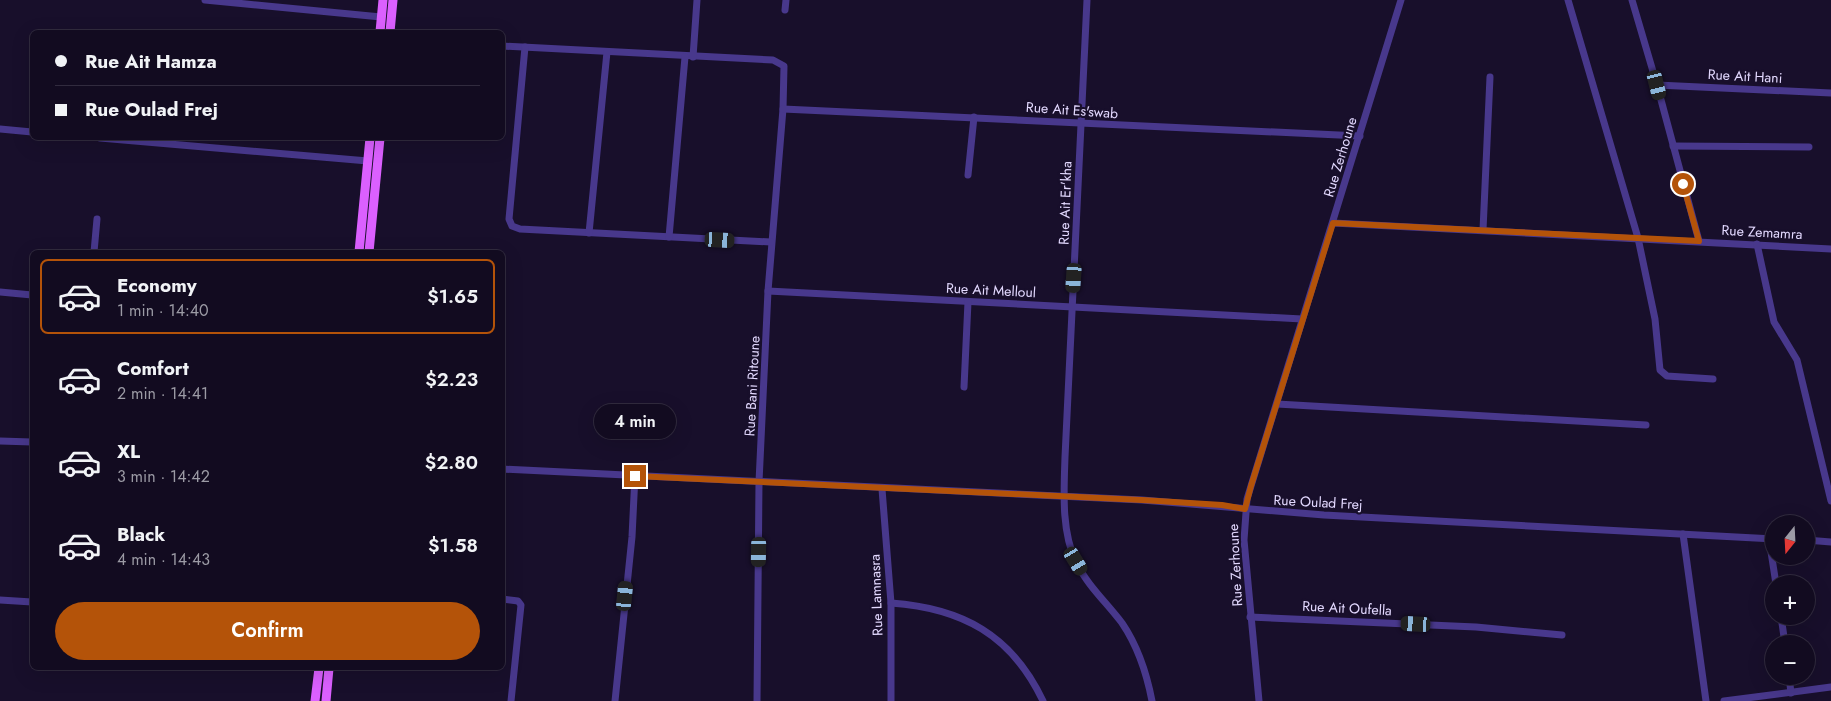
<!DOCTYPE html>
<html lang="en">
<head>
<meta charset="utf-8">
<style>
	:root { --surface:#120b20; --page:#1f192d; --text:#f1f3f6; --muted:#9c9ba5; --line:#312b3e; --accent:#b45309 }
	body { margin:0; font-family:Jost,sans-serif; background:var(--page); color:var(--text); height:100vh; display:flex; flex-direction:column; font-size:19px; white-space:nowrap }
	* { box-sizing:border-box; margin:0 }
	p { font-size:16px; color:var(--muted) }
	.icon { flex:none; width:28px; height:28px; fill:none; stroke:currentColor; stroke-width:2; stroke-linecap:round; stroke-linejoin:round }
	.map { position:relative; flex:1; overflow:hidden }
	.details { position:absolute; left:30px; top:250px; width:475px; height:420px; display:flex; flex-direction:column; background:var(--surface); border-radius:8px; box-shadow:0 5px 20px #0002,0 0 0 1px var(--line) }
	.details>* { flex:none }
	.banner { position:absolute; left:30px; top:30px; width:475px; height:110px; border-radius:8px; box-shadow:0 5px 20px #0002,0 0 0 1px var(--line); display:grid; align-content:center; height:110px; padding:0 25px; background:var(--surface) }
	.needle { width:32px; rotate:198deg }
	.controls { position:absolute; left:1765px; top:515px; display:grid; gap:10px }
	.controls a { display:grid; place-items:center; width:50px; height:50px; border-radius:50%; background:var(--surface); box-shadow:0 5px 20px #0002,0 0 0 1px var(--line); font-size:25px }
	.end { position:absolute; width:22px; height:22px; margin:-11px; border:6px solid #b45309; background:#fff; box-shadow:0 0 0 2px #fff }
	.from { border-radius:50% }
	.bubble { position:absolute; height:35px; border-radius:18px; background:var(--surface); box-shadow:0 5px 20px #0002,0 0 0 1px var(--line); font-size:16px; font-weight:600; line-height:35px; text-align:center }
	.car { position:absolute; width:15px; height:30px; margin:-15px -8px; border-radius:6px; box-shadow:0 0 4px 1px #0007; background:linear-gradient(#222 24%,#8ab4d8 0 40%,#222 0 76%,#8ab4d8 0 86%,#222 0) }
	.banner b { display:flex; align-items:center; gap:18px; height:48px; font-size:19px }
	.banner b+b { border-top:1px solid var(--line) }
	.banner i { width:12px; height:12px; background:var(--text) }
	ul { padding:9px 0 0; list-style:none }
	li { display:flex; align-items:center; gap:15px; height:75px; margin:0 10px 8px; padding:0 15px; border:2px solid transparent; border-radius:8px }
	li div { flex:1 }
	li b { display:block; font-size:19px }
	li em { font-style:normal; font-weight:600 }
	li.current { border-color:var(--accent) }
	li>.icon { width:45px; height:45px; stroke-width:1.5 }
	.primary-button { display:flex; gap:10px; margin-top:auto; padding:10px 25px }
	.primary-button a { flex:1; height:58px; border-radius:30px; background:var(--accent); color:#fff; font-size:20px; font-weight:600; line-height:58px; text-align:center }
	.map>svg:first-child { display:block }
</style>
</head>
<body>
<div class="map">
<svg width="1831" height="701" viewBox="0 0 1831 701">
	<rect width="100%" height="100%" fill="#180f2b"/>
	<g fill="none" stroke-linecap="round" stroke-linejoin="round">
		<g stroke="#48388c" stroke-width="7">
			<polyline points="205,0 381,17"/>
			<path d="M 1087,0 L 1065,457 C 1064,490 1061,531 1076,562 C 1087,585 1107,603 1122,623 C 1137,645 1147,675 1152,701"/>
			<polyline points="1568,0 1638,238 1655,319 1660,370 1667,376 1713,379"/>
			<polyline points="1632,0 1657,85 1699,241"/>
			<polyline points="785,10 786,0"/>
			<polyline points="502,46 773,60 784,66 783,109 768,291 759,482 757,701"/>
			<polyline points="525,47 509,219 512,226 520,229 771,242"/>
			<polyline points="693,57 697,0"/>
			<polyline points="1657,85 1831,93"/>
			<polyline points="783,109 1360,136"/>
			<polyline points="0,129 32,132"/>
			<polyline points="100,138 368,161"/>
			<polyline points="1673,146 1809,147"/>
			<polyline points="968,175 974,117"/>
			<polyline points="1333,223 1831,249"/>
			<polyline points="1483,230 1490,77"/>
			<polyline points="589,233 607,52"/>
			<polyline points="669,237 685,57"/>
			<polyline points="1757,244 1774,322 1797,360 1831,501"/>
			<polyline points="94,252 97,219"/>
			<polyline points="768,291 1302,319"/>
			<polyline points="0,292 32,295"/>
			<polyline points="964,387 968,302"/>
			<polyline points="1277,404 1646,425"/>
			<polyline points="0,441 32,442"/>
			<polyline points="502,469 1142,500 1324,515 1774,539"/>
			<polyline points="882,489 891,603 891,701"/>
			<polyline points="1683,534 1706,701"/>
			<polyline points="1769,539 1776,584"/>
			<polyline points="1806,540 1831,542"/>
			<polyline points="502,599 518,601 521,605 511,701"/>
			<polyline points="0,600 32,602"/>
			<path d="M 891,603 C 962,608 1012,635 1043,701"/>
			<polyline points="1781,616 1785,644"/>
			<polyline points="1250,617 1476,627 1562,635"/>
			<polyline points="1789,676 1791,693"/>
			<polyline points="615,701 632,537 635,475"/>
			<polyline points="1259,701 1244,540 1247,499 1401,0"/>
			<polyline points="1724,701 1831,687"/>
		</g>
		<g stroke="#db60ff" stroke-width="9">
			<polyline points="380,32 383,0"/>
			<polyline points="390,32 393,0"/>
			<polyline points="359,252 370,138"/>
			<polyline points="369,252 380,138"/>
			<polyline points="315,701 319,668"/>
			<polyline points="326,701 329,668"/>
		</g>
	</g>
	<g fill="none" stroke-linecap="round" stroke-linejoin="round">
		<polyline stroke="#b45309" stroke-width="6" points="635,476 1142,500 1222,505 1245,509 1251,486 1333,223 1699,241 1683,184"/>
	</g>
	<g text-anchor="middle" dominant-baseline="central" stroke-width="4.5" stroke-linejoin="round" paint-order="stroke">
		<g font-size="14" fill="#e3d9ff" stroke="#180f2b">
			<text transform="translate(1745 76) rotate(3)">Rue Ait Hani</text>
			<text transform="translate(1072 110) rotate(4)">Rue Ait Es'swab</text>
			<text transform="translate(1340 157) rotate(-73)">Rue Zerhoune</text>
			<text transform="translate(1065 203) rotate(-88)">Rue Ait Er'kha</text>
			<text transform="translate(1762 232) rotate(3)">Rue Zemamra</text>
			<text transform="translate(991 290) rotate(3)">Rue Ait Melloul</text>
			<text transform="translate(752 386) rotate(-87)">Rue Bani Ritoune</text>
			<text transform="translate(1318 502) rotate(3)">Rue Oulad Frej</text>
			<text transform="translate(1235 565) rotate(-93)">Rue Zerhoune</text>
			<text transform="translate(876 595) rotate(-92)">Rue Lamnasra</text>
			<text transform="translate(1347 608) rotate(3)">Rue Ait Oufella</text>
		</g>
	</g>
</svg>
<div class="controls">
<a><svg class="needle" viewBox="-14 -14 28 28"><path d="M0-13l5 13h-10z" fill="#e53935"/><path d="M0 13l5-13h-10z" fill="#9c9ba5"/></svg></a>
<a>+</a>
<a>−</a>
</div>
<i class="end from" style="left:1683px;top:184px"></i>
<i class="end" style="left:635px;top:476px"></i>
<div class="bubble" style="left:594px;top:404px;width:82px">4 min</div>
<i class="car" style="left:1657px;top:85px;rotate:166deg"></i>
<i class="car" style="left:720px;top:240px;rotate:93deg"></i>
<i class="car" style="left:1074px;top:278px;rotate:184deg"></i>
<i class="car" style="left:759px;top:552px;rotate:181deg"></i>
<i class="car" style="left:1076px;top:561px;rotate:149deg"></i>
<i class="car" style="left:625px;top:596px;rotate:6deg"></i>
<i class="car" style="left:1416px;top:624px;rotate:273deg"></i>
<div class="banner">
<b><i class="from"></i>Rue Ait Hamza</b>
<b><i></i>Rue Oulad Frej</b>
</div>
<section class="details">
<ul>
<li class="current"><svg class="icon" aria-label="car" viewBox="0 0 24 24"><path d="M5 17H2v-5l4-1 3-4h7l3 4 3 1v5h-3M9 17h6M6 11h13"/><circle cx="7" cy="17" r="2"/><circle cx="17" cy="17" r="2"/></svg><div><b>Economy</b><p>1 min · 14:40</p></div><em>$1.65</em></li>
<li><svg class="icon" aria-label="car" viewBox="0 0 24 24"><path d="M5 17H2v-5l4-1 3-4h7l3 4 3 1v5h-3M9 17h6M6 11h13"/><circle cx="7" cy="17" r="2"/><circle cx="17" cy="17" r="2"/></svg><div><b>Comfort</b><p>2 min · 14:41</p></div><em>$2.23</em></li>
<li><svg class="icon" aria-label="car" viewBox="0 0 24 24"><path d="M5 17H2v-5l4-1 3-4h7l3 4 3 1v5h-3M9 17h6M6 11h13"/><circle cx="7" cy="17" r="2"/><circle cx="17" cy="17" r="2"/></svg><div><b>XL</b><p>3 min · 14:42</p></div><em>$2.80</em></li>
<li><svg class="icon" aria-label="car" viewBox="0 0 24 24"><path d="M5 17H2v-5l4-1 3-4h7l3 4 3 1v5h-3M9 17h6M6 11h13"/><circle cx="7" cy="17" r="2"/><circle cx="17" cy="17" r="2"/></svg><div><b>Black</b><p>4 min · 14:43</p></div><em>$1.58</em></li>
</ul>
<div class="primary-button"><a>Confirm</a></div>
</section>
</div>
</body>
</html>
